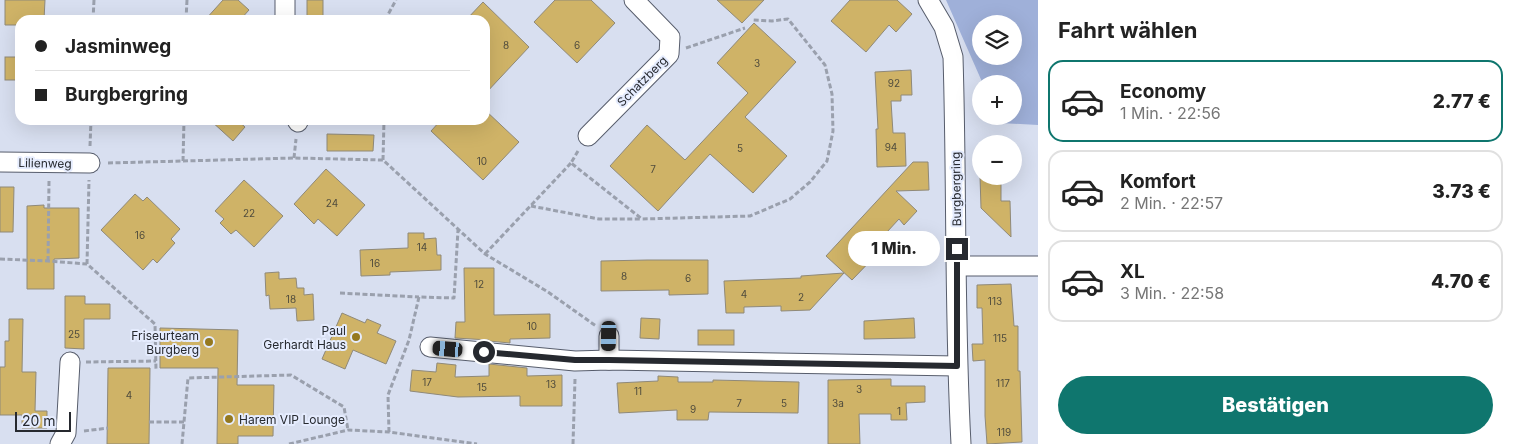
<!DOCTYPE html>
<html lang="de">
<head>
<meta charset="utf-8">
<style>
	:root { --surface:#fff; --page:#f6f6f6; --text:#222; --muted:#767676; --line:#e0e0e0; --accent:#0f766e }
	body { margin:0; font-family:Inter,sans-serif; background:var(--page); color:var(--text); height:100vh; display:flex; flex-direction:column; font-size:19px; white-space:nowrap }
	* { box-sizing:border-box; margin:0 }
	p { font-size:16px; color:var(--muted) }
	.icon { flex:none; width:28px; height:28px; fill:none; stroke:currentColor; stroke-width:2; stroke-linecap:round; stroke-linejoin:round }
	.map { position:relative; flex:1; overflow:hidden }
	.details { display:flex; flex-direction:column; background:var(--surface); width:475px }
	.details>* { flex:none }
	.hud { position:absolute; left:15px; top:15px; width:475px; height:110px; border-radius:15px; box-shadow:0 5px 20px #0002; display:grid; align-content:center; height:110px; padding:0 20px; background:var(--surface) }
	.buttons { position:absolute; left:972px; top:15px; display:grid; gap:10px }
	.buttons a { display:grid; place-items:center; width:50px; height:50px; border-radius:50%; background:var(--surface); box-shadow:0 5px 20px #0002; font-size:25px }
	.scale { position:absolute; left:15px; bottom:12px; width:56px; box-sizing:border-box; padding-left:5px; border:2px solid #26292f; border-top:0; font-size:14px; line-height:18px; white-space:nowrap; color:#26292f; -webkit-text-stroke:4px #e5ecfe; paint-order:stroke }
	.end { position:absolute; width:22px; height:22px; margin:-11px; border:6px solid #26292f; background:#fff; box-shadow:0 0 0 2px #fff }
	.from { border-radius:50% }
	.bubble { position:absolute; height:35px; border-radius:18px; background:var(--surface); box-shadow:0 5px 20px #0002; font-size:16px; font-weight:800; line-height:35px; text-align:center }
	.car { position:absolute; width:15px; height:30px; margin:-15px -8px; border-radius:6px; box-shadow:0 0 4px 1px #0007; background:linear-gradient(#222 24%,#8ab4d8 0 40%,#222 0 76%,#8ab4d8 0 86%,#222 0) }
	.hud b { display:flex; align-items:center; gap:18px; height:48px; font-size:19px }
	.hud b+b { border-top:1px solid var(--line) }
	.hud i { width:12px; height:12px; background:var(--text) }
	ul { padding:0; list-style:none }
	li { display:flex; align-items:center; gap:15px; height:82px; margin:0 10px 8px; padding:0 10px; border:2px solid var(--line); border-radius:15px }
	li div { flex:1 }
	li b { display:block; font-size:19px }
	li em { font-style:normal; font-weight:800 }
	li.current { border-color:var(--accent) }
	li>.icon { width:45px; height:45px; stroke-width:1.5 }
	h2 { padding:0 20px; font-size:22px; line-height:60px }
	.button { display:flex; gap:10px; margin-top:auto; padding:10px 20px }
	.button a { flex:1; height:58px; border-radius:30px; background:var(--accent); color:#fff; font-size:20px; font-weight:800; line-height:58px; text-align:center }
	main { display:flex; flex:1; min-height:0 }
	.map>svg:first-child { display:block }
</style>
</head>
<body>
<main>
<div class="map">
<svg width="1038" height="444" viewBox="0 0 1038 444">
	<rect width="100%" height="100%" fill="#d8dff0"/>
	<path fill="#9fb0d9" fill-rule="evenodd" d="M 946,0 L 1038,0 L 1038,125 L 1000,123 L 997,116 L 1014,116 L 1014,84 L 983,84 ZM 981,24 L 1014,24 L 1014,56 L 981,56 Z"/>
	<g fill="#cfb367" stroke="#8f8979">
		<polygon points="5,0 45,0 44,20 20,20 20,25 5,25"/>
		<polygon points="223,0 238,0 249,10 240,20 205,20"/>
		<rect x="307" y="0" width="16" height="20"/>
		<polygon points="555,0 591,0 615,23 577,63 534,22"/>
		<polygon points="717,0 764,0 742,23"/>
		<polygon points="850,0 897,0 912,14 896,32 889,25 866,52 831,21"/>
		<polygon points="483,2 529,47 485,94 485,20 466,20"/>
		<polygon points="754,23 796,62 745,117 787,156 753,193 710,154 658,211 610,166 647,125 685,160 748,93 717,63"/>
		<rect x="5" y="57" width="15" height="23"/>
		<polygon points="911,70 912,95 901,95 901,101 891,101 893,133 905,133 906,166 877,167 876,129 878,129 875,72"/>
		<polygon points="485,110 519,142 483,180 431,131 441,120 485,120"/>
		<polygon points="210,120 237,120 245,127 233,141"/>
		<polygon points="327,134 374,135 373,151 327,151"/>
		<polygon points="913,162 928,162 929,190 896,191 917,211 904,225 899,219 874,246 880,251 852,280 826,256"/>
		<polygon points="326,169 365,205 337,236 318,219 314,224 294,204"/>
		<polygon points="980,176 1001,176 1001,201 1010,201 1011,237 981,208"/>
		<polygon points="244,180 283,216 254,247 236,230 231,234 220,223 224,219 215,211"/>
		<polygon points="0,187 14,187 13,232 0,232"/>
		<polygon points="135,194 143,201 147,197 180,229 171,239 175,243 157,263 153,259 143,270 101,230"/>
		<polygon points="44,205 44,208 79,208 79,258 54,259 54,289 27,289 27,206"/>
		<polygon points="408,233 424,233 424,239 436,238 437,255 441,255 441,270 390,272 390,275 361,276 360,250 408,248"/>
		<polygon points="647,260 708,260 708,294 669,295 669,290 601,291 601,261"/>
		<polygon points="464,268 494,268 494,315 550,314 550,338 510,339 510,343 489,341 489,340 455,338 456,322 465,322"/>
		<polygon points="279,272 279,279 296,278 297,288 304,288 304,295 313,294 314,320 297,321 296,308 270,309 269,295 266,296 265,273"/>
		<polygon points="844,273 810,310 781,311 781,306 744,307 744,313 726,313 724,281 801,278 801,276"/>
		<polygon points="1011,284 1014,326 1018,326 1018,371 1020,371 1022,442 987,444 985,416 985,360 973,361 972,344 983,344 982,308 977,308 977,285"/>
		<polygon points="65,296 85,296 85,304 110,304 110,319 84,319 84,349 65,348"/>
		<polygon points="342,313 365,323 367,319 381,325 377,333 396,341 386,364 353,350 345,369 322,359"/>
		<polygon points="641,318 660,319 659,339 640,338"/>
		<polygon points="914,318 915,338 864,339 864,321"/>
		<polygon points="9,319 23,319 22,372 36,372 35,411 47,411 47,428 22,428 22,415 0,415 0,367 5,367 5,341 9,341"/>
		<polygon points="160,328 238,330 237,385 274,385 273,436 238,436 238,444 217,444 218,368 160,368"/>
		<rect x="698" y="330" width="36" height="15"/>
		<polygon points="437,363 456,365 455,377 489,376 489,364 527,368 527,376 562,375 562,406 520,406 520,396 458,397 410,391 412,370 436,372"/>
		<polygon points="108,368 150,368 149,444 107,444"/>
		<polygon points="658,376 678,377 678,382 713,382 713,380 799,382 798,413 709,412 708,420 677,420 677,410 619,413 617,383 658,381"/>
		<polygon points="891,379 891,386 925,386 925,402 906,403 907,420 891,420 891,414 859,414 860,444 828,444 828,380"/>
	</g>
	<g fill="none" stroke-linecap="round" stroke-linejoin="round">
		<defs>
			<g id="street">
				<path d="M 928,0 L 944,27 L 953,57 C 957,186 954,315 961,444"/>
				<polyline points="285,20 285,0"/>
				<polyline points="297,120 298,122"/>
				<polyline points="588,136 669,54 670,37 634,0"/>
				<polyline points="0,162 90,163"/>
				<polyline points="957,266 1038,266"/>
				<polyline points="430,347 575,361 609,360 957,366"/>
				<polyline points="609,360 609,336"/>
				<polyline points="60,444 66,433 70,362"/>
			</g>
		</defs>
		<use href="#street" stroke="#575d6c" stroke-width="21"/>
		<g stroke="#9aa0ad" stroke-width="3" stroke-dasharray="5 2.5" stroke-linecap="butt">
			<polyline points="93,20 94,0"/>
			<polyline points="186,20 187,0"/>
			<polyline points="385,20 396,0"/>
			<polyline points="686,48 745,28"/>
			<polyline points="90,146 91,120"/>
			<polyline points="578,151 571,163 642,219 750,216 790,199 810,182 827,161 833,131 832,94 825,65 788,19 772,21 753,20"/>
			<polyline points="294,158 296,139"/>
			<polyline points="383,160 384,120"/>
			<polyline points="183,161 184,120"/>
			<polyline points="108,163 294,158 383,160 485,254 548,292 596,326"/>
			<polyline points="531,206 599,219 641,219"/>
			<polyline points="485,254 571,163"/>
			<polyline points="0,259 48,261 87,264 155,324 156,370"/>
			<polyline points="48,261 49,181"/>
			<polyline points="87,264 89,180"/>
			<polyline points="340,293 419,297"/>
			<polyline points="86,362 156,361"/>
			<polyline points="149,422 184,422"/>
			<polyline points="84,431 108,428"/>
			<polyline points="389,432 388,395 409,340 419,297 454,298 458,230"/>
			<polyline points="182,444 188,378 291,375 344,407 348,430"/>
			<polyline points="289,444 348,430 389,432 477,444"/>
			<polyline points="573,444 575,379"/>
		</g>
		<use href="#street" stroke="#fff" stroke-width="19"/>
	</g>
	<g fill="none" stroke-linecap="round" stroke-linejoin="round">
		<polyline stroke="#26292f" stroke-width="6" points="484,352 575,360 609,360 957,366 957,249"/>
	</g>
	<g fill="#957920" stroke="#e5ecfe" stroke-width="2">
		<circle cx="356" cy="337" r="5"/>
		<circle cx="209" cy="342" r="5"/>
		<circle cx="229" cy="419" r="5"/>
	</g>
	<g text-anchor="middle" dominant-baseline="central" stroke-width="4" stroke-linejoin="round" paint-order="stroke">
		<g font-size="10" fill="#504c3d">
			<text x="506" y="45">8</text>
			<text x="577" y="45">6</text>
			<text x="757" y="63">3</text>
			<text x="894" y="83">92</text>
			<text x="891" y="147">94</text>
			<text x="740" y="148">5</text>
			<text x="482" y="161">10</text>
			<text x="653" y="169">7</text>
			<text x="332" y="203">24</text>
			<text x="249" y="213">22</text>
			<text x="140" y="235">16</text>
			<text x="422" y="247">14</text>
			<text x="375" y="263">16</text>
			<text x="624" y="276">8</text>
			<text x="688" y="278">6</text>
			<text x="479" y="284">12</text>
			<text x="744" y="294">4</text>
			<text x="801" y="297">2</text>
			<text x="291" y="299">18</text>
			<text x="995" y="301">113</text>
			<text x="532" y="326">10</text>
			<text x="74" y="334">25</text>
			<text x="1000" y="338">115</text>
			<text x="427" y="382">17</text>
			<text x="1003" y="383">117</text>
			<text x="551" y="384">13</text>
			<text x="482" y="387">15</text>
			<text x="859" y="389">3</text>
			<text x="638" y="391">11</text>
			<text x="129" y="395">4</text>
			<text x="739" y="403">7</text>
			<text x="784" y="403">5</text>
			<text x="838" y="403">3a</text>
			<text x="693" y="409">9</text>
			<text x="899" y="411">1</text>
			<text x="1004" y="432">119</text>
		</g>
		<g font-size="12" fill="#26292f" stroke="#e5ecfe">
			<text transform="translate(642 81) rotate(-45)">Schatzberg</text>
			<text transform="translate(45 163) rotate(1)">Lilienweg</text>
			<text transform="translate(956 189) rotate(-91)">Burgbergring</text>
		</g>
		<g font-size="12" fill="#26292f" stroke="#e5ecfe" text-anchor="end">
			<text x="346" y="330">Paul<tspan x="346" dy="14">Gerhardt Haus</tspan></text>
			<text x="199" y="335">Friseurteam<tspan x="199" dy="14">Burgberg</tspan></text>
			<text x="239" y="419" text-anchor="start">Harem VIP Lounge</text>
		</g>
	</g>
</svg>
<div class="buttons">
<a><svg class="icon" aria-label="layers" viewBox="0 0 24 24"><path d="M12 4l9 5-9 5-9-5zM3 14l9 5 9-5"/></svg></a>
<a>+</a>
<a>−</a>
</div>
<div class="scale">20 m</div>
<i class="end from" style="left:484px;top:352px"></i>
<i class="end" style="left:957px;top:249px"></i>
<div class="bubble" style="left:848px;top:231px;width:92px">1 Min.</div>
<i class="car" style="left:609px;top:336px;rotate:181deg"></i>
<i class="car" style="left:448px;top:349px;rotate:275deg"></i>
<div class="hud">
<b><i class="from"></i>Jasminweg</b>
<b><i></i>Burgbergring</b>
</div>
</div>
<section class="details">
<h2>Fahrt wählen</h2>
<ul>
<li class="current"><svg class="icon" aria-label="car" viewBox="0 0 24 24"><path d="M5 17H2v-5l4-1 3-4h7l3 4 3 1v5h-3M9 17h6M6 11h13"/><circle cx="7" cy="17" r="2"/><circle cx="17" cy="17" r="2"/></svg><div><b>Economy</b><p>1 Min. · 22:56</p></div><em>2.77 €</em></li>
<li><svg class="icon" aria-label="car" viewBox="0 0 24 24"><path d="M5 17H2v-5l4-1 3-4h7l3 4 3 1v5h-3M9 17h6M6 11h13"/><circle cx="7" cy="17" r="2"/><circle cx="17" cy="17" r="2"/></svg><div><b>Komfort</b><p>2 Min. · 22:57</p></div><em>3.73 €</em></li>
<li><svg class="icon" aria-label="car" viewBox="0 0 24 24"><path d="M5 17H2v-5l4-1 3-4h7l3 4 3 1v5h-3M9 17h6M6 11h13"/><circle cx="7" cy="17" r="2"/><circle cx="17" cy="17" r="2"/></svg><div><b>XL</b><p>3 Min. · 22:58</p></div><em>4.70 €</em></li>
</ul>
<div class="button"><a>Bestätigen</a></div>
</section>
</main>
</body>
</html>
